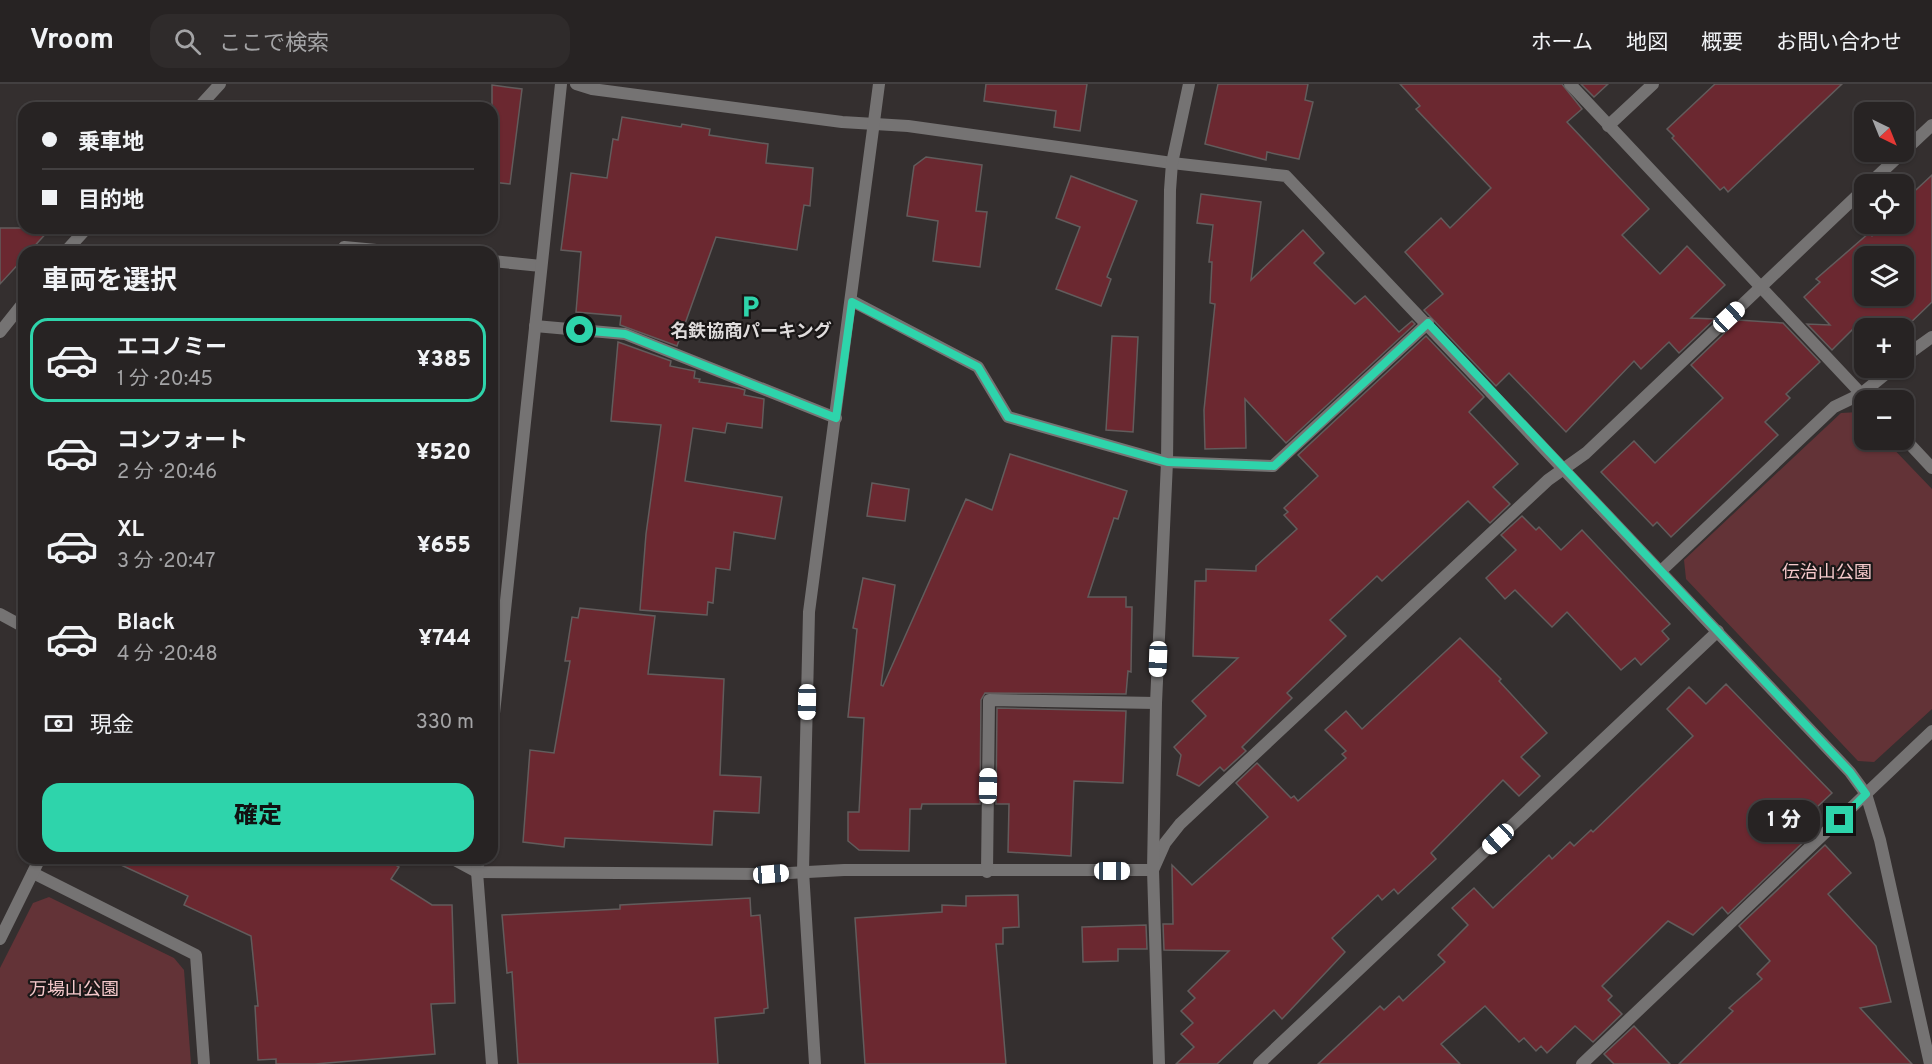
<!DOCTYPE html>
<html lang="ja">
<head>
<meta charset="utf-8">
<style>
	:root { --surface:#272323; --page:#2f2b2b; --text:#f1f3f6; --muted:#a4a4a6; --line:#434041; --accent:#2ed4ab }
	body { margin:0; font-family:Overpass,"Noto Sans JP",sans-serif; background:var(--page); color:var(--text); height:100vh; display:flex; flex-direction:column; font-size:22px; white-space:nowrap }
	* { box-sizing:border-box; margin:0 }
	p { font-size:20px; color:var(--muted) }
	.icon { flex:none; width:33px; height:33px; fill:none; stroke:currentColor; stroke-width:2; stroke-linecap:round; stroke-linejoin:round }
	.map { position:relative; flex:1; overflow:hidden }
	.details { position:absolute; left:18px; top:162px; width:480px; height:618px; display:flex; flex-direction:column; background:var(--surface); border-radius:18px; box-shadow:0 2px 4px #0004,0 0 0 2px var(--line) }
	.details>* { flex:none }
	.guide { position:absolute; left:18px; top:18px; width:480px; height:132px; border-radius:18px; box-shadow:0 2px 4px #0004,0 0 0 2px var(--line); display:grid; align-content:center; height:132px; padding:0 24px; background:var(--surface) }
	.needle { width:39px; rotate:137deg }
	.buttons { position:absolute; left:1854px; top:18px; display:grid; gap:12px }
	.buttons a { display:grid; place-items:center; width:60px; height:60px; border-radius:12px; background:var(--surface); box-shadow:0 2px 4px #0004,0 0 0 2px var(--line); font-size:30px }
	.end { position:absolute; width:27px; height:27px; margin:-14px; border:8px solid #2ed4ab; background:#111; box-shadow:0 0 0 3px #111 }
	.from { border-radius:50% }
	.bubble { position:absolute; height:42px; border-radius:18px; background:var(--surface); box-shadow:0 2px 4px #0004,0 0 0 2px var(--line); font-size:20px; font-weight:800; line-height:42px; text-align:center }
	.car { position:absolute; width:18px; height:36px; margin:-18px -9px; border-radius:8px; box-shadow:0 0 4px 2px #0007; background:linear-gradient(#fff 24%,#345 0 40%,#fff 0 76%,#345 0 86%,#fff 0) }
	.guide b { display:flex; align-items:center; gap:21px; height:57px; font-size:22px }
	.guide b+b { border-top:2px solid var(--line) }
	.guide i { width:15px; height:15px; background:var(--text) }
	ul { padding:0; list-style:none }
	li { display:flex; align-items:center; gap:18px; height:84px; margin:0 12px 9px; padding:0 12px; border:3px solid transparent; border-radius:18px }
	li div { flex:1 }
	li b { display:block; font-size:22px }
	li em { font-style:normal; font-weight:800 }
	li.current { border-color:var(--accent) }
	li>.icon { width:54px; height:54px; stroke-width:1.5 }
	h2 { padding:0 24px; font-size:27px; line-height:72px }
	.pay { display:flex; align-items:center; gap:15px; height:66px; padding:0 24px; font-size:22px }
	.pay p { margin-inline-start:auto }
	.cta { display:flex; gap:12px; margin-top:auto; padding:12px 24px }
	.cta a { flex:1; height:69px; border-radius:18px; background:var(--accent); color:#111; font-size:24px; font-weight:800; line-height:69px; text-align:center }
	header { display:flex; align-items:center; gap:36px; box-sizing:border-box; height:84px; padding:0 30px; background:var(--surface); border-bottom:2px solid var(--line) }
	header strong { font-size:28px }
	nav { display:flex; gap:33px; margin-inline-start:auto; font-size:21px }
	.search { width:420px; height:54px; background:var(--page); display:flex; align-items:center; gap:15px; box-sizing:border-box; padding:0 21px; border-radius:18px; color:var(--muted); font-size:22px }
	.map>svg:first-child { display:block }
</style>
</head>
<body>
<header>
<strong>Vroom</strong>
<div class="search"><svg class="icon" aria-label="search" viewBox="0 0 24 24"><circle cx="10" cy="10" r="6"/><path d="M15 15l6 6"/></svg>ここで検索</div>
<nav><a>ホーム</a><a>地図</a><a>概要</a><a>お問い合わせ</a></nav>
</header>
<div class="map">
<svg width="1932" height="980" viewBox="0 0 1932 980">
	<rect width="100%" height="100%" fill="#342f2f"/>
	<g fill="#633337">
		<polygon points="1859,328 1864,333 1864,356 1885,356 1932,405 1932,625 1874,678 1858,677 1686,495 1684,476 1841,329"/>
		<polygon points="49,813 174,874 184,886 191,980 0,980 0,884 33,819"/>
	</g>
	<g fill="#6b2830" stroke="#625c5c" stroke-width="1.5" fill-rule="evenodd">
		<polygon points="986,0 1087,0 1080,47 1054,43 1056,27 984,17"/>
		<polygon points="1218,0 1308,0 1305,16 1313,18 1299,75 1267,68 1266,76 1205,60"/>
		<polygon points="1400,0 1562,0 1582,25 1567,38 1649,125 1622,151 1660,190 1687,162 1725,201 1691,234 1715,235 1679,269 1669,258 1641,285 1634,277 1566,348 1509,289 1496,302 1424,226 1443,210 1405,168 1441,134 1450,144 1491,104 1416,25 1420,22"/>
		<polygon points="1581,0 1608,0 1594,13"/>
		<polygon points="1715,0 1842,0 1728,108 1724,103 1720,106 1672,54 1674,52 1667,45"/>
		<polygon points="492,1 522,5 510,100 492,98"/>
		<polygon points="622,33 681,43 682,40 710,45 709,51 768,60 766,79 813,84 810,122 804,121 797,166 716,153 677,262 620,241 621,232 576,228 581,168 561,166 571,89 607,94 613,55 618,56"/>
		<polygon points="926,73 982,81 976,127 987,128 980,183 933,177 938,137 907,132 914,82"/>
		<path d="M 1932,91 L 1932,218 L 1905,244 L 1854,244 L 1832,266 L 1807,240 L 1830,241 L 1804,213 L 1820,198 L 1816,195 L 1869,149 L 1872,152 L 1887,140 L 1904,140 L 1904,117 ZM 1864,172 L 1904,172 L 1904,212 L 1864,212 Z"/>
		<polygon points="1071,92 1137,117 1107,193 1111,195 1101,222 1056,205 1080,143 1056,134"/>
		<polygon points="1201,110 1261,118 1251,196 1303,146 1324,169 1314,179 1355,220 1365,212 1399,248 1412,237 1415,240 1286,359 1245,315 1246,364 1205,365 1204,326 1215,220 1210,219 1212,178 1209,178 1213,141 1197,139"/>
		<polygon points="0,144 51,144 29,168 24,168 24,174 0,200"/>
		<polygon points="1738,236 1783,239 1820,278 1786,310 1790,314 1765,338 1778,351 1671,453 1657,438 1653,442 1601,388 1634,357 1655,379 1723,314 1691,281"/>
		<polygon points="1112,252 1138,253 1133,348 1106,346"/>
		<polygon points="1426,252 1484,313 1469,328 1518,380 1493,403 1510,420 1490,439 1468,417 1382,497 1377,492 1330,536 1346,552 1287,609 1292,614 1242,663 1246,667 1224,687 1220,683 1199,702 1177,691 1181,671 1174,663 1206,632 1192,617 1238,574 1193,572 1195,497 1206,497 1206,485 1256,487 1256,482 1297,445 1284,431 1288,428 1284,424 1318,392 1298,371"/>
		<polygon points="618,258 671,277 670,282 695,287 694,294 700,295 699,298 738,304 745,306 744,311 764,315 762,344 727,339 725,349 693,344 685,397 782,413 775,455 734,448 730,486 716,484 713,519 708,518 707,531 640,526 646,450 661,341 611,337"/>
		<polygon points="1010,370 1127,407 1118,435 1114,434 1088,513 1126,513 1126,523 1132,523 1131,588 1128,587 1126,610 985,609 981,616 980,720 922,720 921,725 910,725 909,767 859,766 848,757 848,728 859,728 864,634 848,633 857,545 853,544 863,494 895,501 881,601 883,602 966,415 992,426"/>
		<polygon points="872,399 909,405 905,437 867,432"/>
		<polygon points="1522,432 1536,446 1539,443 1561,466 1582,446 1670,540 1662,547 1669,555 1641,581 1635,574 1621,586 1567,528 1552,543 1515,506 1505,515 1486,494 1516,466 1501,451"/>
		<polygon points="580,524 655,532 648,590 724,595 720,691 761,693 759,729 714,727 712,761 565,754 564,763 523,758 530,666 554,669 570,577 565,577 572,533 578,534"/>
		<polygon points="1460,554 1501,595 1499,597 1547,649 1521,673 1540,692 1519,712 1503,696 1431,769 1436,775 1398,810 1394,805 1382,816 1378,811 1332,854 1345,868 1282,935 1274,926 1217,980 1176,980 1194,963 1181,950 1193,939 1181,927 1195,914 1188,907 1229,867 1164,866 1163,840 1173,840 1172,781 1192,801 1268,733 1236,699 1257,679 1291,714 1294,712 1298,717 1346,674 1342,670 1346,667 1325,646 1346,627 1362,645"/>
		<polygon points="1726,600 1832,709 1802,737 1813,749 1728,830 1722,823 1693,851 1668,837 1602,902 1612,912 1608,916 1622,930 1593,958 1575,942 1547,969 1541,962 1536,967 1524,954 1519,958 1485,922 1441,960 1460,980 1318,980 1380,922 1384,926 1399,912 1403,917 1445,878 1438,871 1468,841 1452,824 1474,804 1493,824 1549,771 1552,775 1570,758 1574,762 1591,746 1593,748 1693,652 1667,625 1689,603 1706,620"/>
		<polygon points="997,624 1126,627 1123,699 1074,697 1071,772 1008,768 1009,720 996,720"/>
		<polygon points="1825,761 1851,789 1828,810 1876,862 1891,918 1860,924 1912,980 1679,980 1733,927 1729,924 1762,895 1757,890 1770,877 1739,842"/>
		<polygon points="106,774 384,774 399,783 391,795 432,821 452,821 455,919 431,920 435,970 315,980 276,980 276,975 258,976 255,922 258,922 251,852 184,821 188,812"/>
		<polygon points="1018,811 1019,843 1003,844 1003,860 996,860 1006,980 865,980 855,834 942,828 942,821 966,822 966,812"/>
		<polygon points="750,814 751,832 760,831 768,924 764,925 764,929 715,934 718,980 518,980 512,888 507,889 502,831 620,825 620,821"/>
		<polygon points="1146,841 1147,865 1118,865 1118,877 1083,878 1082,843"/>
		<polygon points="1634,942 1670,980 1614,980 1604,970"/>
	</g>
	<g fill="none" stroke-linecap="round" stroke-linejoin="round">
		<g stroke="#757373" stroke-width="12">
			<polyline points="576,0 592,5 842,38 908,42 1172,79 1286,92 1850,688 1866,710 1880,756 1930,980"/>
			<polyline points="1570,0 1867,316"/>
			<polyline points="198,24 220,0"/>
			<polyline points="1608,42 1653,0"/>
			<polyline points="1869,100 1932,41"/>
			<polyline points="65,168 87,144"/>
			<polyline points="341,168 344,163 398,168"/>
			<polyline points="492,177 541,182"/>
			<polyline points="852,217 978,283 1008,333 1167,378 1273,382 1428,239"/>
			<polyline points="535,242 625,250 836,334"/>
			<polyline points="0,248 24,218"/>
			<polyline points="1904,273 1932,253"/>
			<polyline points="1904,354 1932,384"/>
			<polyline points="1661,487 1834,323 1861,310 1893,284"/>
			<polyline points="0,530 24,543"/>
			<polyline points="492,648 561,0"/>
			<polyline points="451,774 477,788 771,790 844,786 1153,786 1165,759 1180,740 1548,396 1586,369 1864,105"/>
			<polyline points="479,774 477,788 492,980"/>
			<polyline points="987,788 989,616 1156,619"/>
			<polyline points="33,789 196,871 204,980"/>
			<polyline points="0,855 40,774"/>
			<polyline points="1159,980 1153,786 1156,619 1167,378 1170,106 1172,79 1189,0"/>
			<polyline points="1259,980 1718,547"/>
			<polyline points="1582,980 1932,647"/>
		</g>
		<polyline stroke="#757373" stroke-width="12" points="815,980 803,787 809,528 879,0"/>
	</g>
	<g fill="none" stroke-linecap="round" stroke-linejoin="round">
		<polyline stroke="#2ed4ab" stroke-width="8" points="580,246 625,250 836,334 852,218 978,283 1008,333 1167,378 1274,382 1428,239 1850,688 1866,710 1840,736"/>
	</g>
	<defs>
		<symbol id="parking-bare" viewBox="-9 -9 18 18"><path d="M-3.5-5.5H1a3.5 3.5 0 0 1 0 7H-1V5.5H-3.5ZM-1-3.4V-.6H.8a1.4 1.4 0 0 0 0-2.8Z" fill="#2ed4ab" stroke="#1a1717" stroke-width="2.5" paint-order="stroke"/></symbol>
	</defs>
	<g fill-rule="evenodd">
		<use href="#parking-bare" x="734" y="206" width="33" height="33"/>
	</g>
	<g text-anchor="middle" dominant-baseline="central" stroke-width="4.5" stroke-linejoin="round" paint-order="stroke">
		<g font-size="18" font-weight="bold" fill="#dfdcdc" stroke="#1a1717">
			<text x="751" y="248">名鉄協商パーキング</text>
		</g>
		<g font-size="18" fill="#f5c9cb" stroke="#1a1717">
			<text x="1827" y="489">伝治山公園</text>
			<text x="74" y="906">万場山公園</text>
		</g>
	</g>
</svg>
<div class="buttons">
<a><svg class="needle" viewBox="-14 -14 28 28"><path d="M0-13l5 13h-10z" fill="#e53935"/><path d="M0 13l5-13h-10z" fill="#a4a4a6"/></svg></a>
<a><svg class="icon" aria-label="locate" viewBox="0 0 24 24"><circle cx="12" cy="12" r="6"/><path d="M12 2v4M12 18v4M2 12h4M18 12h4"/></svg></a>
<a><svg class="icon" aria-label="layers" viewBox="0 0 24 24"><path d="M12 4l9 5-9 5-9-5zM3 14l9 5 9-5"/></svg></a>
<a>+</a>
<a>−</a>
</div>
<i class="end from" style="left:580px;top:246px"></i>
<i class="end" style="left:1840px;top:736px"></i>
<div class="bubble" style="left:1748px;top:716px;width:72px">1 分</div>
<i class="car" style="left:1729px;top:233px;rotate:47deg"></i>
<i class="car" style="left:1158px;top:575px;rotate:182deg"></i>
<i class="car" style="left:807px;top:618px;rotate:181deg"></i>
<i class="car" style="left:988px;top:702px;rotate:1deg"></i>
<i class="car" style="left:1498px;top:755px;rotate:227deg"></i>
<i class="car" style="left:1112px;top:787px;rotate:90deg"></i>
<i class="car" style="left:771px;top:790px;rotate:85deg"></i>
<div class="guide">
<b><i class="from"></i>乗車地</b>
<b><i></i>目的地</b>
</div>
<section class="details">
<h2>車両を選択</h2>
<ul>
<li class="current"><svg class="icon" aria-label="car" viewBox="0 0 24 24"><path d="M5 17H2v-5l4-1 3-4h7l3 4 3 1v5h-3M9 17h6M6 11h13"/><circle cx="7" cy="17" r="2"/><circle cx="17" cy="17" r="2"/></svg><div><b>エコノミー</b><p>1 分 · 20:45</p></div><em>¥385</em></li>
<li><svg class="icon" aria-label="car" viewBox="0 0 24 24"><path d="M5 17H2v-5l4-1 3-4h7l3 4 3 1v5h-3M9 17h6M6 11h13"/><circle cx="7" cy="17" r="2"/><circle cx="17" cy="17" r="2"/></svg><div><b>コンフォート</b><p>2 分 · 20:46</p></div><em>¥520</em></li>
<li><svg class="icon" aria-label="car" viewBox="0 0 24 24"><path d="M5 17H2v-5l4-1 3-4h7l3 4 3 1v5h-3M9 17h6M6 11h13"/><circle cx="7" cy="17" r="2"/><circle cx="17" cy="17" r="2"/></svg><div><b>XL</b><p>3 分 · 20:47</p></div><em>¥655</em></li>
<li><svg class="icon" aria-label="car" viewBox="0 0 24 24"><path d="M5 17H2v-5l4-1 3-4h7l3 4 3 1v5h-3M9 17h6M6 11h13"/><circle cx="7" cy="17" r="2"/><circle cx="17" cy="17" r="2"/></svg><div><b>Black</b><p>4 分 · 20:48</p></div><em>¥744</em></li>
</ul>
<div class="pay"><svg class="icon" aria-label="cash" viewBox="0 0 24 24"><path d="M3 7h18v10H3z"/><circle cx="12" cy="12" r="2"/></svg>現金<p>330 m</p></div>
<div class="cta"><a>確定</a></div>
</section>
</div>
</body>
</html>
